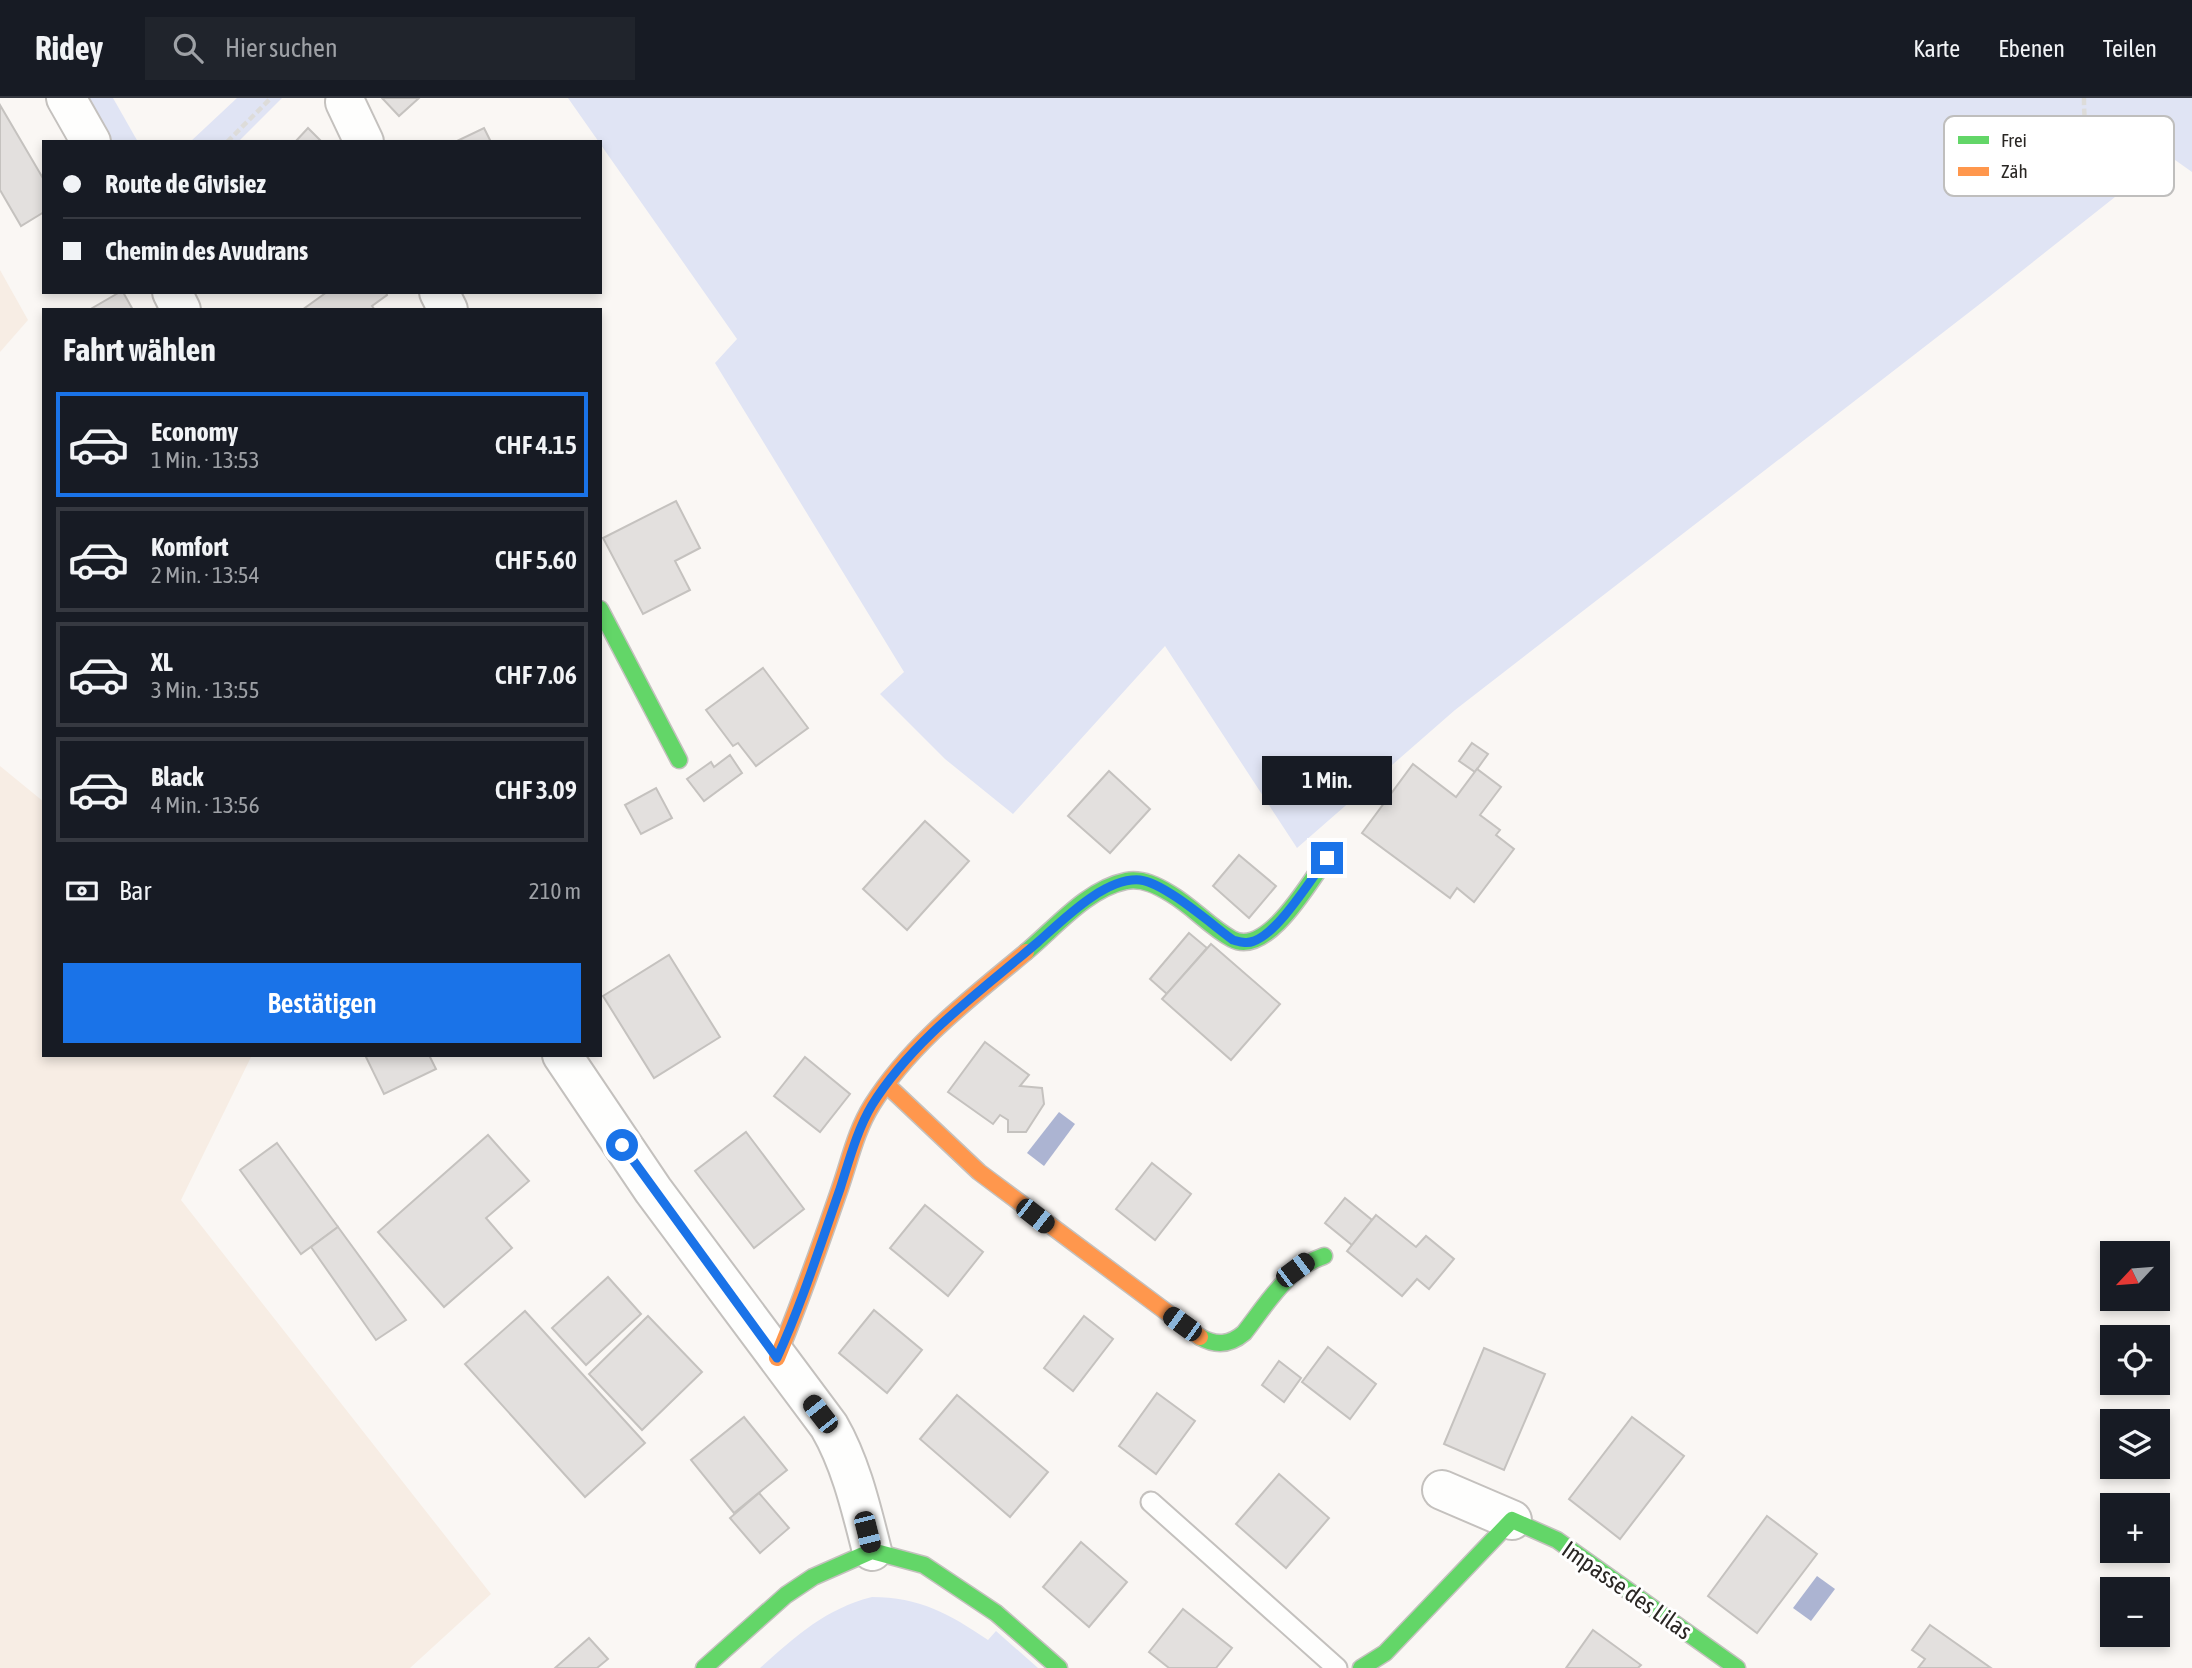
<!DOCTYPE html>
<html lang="de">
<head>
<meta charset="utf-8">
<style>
	:root { --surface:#171b24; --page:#20242c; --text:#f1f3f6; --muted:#9ea1a6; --line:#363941; --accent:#1a73e8 }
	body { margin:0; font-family:"Asap Condensed",sans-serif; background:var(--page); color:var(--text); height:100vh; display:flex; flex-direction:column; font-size:26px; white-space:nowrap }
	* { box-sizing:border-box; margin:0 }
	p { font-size:23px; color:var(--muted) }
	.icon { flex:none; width:38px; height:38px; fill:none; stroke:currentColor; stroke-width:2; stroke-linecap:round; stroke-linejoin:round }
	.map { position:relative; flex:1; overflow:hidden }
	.panel { position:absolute; left:42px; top:210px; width:560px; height:749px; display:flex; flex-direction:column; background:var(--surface); border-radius:0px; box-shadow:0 4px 10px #0003 }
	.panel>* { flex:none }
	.top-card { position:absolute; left:42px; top:42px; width:560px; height:154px; border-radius:0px; box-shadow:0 4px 10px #0003; display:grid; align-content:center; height:154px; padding:0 21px; background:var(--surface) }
	.needle { width:46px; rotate:244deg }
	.fabs { position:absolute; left:2100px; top:1143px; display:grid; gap:14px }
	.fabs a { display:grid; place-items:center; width:70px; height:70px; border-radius:0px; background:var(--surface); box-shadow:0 4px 10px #0003; font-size:35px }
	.end { position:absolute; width:32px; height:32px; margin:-16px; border:9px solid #1a73e8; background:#fff; box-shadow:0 0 0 4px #fff }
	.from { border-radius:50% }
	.bubble { position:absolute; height:49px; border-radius:0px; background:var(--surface); box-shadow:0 4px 10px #0003; font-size:23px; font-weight:600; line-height:49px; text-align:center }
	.car { position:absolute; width:21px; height:42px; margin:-21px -10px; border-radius:9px; box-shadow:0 0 5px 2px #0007; background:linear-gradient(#222 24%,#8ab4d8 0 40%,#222 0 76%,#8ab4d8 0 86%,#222 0) }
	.top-card b { display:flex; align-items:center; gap:24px; height:66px; font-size:26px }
	.top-card b+b { border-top:2px solid var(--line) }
	.top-card i { width:18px; height:18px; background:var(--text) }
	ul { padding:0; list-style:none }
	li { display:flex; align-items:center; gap:21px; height:105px; margin:0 14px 10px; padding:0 7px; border:4px solid var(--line); border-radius:0px }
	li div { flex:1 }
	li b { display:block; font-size:26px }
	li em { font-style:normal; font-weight:600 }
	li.active { border-color:var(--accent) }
	li>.icon { width:63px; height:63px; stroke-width:1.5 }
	h2 { padding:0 21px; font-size:32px; line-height:84px }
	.pay { display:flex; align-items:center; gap:18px; height:77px; padding:0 21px; font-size:26px }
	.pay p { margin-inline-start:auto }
	.action { display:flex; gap:14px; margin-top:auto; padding:14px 21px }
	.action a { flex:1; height:80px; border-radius:0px; background:var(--accent); color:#fff; font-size:28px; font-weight:600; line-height:80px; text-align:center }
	header { display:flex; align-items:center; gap:42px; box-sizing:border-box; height:98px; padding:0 35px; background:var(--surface); border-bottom:2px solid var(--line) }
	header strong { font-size:33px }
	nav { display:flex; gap:38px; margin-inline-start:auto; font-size:24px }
	.search { width:490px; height:63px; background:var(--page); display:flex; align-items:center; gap:18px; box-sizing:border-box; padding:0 24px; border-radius:0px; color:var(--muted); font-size:26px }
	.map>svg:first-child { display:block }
</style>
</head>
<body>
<header>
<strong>Ridey</strong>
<div class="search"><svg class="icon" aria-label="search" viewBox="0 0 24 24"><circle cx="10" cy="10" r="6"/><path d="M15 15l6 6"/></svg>Hier suchen</div>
<nav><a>Karte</a><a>Ebenen</a><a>Teilen</a></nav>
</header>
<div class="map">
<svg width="2192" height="1570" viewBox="0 0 2192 1570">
	<rect width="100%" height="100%" fill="#faf7f4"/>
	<g fill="#f7ede4">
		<polygon points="0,172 28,222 0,254"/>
		<polygon points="0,668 44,704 44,957 252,957 181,1102 491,1496 410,1570 0,1570"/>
	</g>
	<g fill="#e0e4f4">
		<polygon points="85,0 113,0 138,44 110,44"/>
		<polygon points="237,0 282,0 238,44 190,44"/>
		<polygon points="568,0 2192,0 2192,74 2168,57 1985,202 1455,612 1297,750 1165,548 1013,716 945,661 880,596 904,574 715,265 737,241"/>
		<path d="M 872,1499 C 919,1499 950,1516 988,1542 L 996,1533 L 1038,1570 L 760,1570 C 796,1538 825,1511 872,1499 Z"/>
	</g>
	<g fill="#acb4d2">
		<polygon points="1059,1014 1075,1026 1044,1068 1027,1055"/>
		<polygon points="1817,1478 1835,1491 1811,1523 1793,1510"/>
	</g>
	<g fill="#e3e0de" stroke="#c5c2bf" stroke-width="2">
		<polygon points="382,0 419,0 399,18"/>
		<polygon points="0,7 44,82 44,114 21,128 0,92"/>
		<polygon points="308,30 322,44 295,44"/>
		<polygon points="484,30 491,44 455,44"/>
		<polygon points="120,194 123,194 133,212 89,212"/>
		<polygon points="327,194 386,194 387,197 372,208 375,212 302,212"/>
		<polygon points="676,403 700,450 675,463 690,492 643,516 603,440"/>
		<polygon points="763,570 808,630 756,668 738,645 733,648 706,612"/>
		<polygon points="1472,645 1488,656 1475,674 1459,663"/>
		<polygon points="730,657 742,675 704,703 687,681 711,664 714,669"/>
		<polygon points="1413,666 1456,699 1477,671 1501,689 1480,717 1500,732 1496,737 1514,751 1474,804 1457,790 1450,800 1362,735"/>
		<polygon points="1109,673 1150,711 1110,755 1068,718"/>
		<polygon points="656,690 672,720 641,736 625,707"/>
		<polygon points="925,723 969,763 907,832 863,791"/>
		<polygon points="1239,757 1276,788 1249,820 1213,788"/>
		<polygon points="1189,835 1207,850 1167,896 1150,881"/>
		<polygon points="1211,846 1280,906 1231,962 1162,901"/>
		<polygon points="669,857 720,939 654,980 603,898"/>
		<polygon points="985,944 1029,977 1020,988 1042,990 1044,1006 1026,1034 1008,1034 1008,1022 1000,1017 993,1026 948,994"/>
		<polygon points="365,957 429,957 436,971 384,996"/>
		<polygon points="805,959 850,996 820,1034 774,998"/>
		<polygon points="746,1034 804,1111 754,1150 695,1073"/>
		<polygon points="488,1037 529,1083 486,1120 512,1150 444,1209 378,1134"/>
		<polygon points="277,1045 338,1129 301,1156 240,1072"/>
		<polygon points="1152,1065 1191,1096 1155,1142 1116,1111"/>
		<polygon points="1345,1100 1372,1122 1352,1147 1325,1125"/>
		<polygon points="925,1107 983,1154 948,1198 890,1150"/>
		<polygon points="1376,1117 1416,1149 1426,1138 1454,1161 1429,1191 1417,1181 1402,1198 1347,1153"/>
		<polygon points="338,1129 406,1222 376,1242 311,1149"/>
		<polygon points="608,1179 641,1216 586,1267 552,1230"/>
		<polygon points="874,1212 922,1252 887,1295 839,1255"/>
		<polygon points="525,1213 645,1345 585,1399 465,1266"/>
		<polygon points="648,1218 702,1274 642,1332 589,1276"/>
		<polygon points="1084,1218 1113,1241 1073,1293 1044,1270"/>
		<polygon points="1328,1249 1376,1286 1350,1321 1302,1284"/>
		<polygon points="1484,1250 1545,1276 1504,1372 1444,1346"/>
		<polygon points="1279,1263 1301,1280 1284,1304 1262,1287"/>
		<polygon points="1157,1295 1195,1323 1156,1376 1119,1348"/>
		<polygon points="957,1297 1048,1374 1010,1419 920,1341"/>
		<polygon points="744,1319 787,1372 734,1415 691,1362"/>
		<polygon points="1632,1319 1684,1358 1620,1441 1569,1401"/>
		<polygon points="1279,1376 1329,1420 1286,1470 1236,1426"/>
		<polygon points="759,1395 789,1430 760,1455 730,1420"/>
		<polygon points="1767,1418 1817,1456 1757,1535 1708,1498"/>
		<polygon points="1081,1444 1127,1484 1089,1529 1043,1489"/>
		<polygon points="1183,1511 1232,1550 1216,1570 1169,1570 1149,1554"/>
		<polygon points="1930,1527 1991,1570 1918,1570 1925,1561 1912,1552"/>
		<polygon points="1593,1532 1641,1567 1638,1570 1566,1570"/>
		<polygon points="589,1540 608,1561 597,1570 555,1570"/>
	</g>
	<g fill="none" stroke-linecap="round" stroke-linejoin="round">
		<defs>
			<polyline id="lane" points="1151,1404 1337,1570"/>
			<g id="street">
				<polyline points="66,0 91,44"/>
				<polyline points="345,4 364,44"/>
				<polyline points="172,194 181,212"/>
				<polyline points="439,194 448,212"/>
				<path d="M 562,957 L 653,1092 L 829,1328 C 851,1366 861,1410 872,1453"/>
				<polyline points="1442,1392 1512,1422"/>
			</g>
			<g id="fast">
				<polyline points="600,511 679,662"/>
				<path d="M 1026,854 C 1056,829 1087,791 1126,783 C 1143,780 1158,788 1171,796 C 1193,809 1210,829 1232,841 C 1267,860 1310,783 1327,760"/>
				<path d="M 1200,1239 C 1216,1248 1230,1247 1244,1235 C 1267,1206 1287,1170 1324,1158"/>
				<polyline points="704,1570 786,1497 813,1479 872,1453 924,1467 996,1515 1059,1570"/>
				<polyline points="1361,1570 1385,1555 1512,1422 1557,1442 1737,1570"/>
			</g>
			<g id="slow">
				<polyline points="887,987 979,1074 1200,1239"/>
				<path d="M 777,1260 C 800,1206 819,1151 838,1096 C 849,1066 855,1034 872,1007 C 911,945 971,900 1026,854"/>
			</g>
		</defs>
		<use href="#lane" stroke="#c4c1be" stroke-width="23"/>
		<use href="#street" stroke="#c4c1be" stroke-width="42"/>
		<use href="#fast" stroke="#c4c1be" stroke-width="19"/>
		<use href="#slow" stroke="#c4c1be" stroke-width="19"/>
		<g stroke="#dddcda" stroke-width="4.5" stroke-dasharray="7 3.5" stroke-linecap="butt">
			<path d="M 2084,0 C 2084,26 2086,50 2105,69"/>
			<polyline points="227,44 271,0"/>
		</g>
		<use href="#lane" stroke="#fefefd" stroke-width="19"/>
		<use href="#street" stroke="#fefefd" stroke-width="38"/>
		<use href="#fast" stroke="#63d668" stroke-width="16"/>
		<use href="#slow" stroke="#ff974d" stroke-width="16"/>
	</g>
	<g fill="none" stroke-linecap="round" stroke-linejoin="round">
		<path stroke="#1a73e8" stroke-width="9" d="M 622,1047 L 777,1260 C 802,1205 820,1148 840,1091 C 849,1063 857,1032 872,1007 C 913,941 981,893 1038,844 C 1063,822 1105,779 1140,782 C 1165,785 1211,826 1233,842 C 1241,844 1247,846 1254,843 C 1278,835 1311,781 1327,760"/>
	</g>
	<g text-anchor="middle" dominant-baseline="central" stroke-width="6" stroke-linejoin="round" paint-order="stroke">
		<g font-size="24" fill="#2a2724" stroke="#fff">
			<text transform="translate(1627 1492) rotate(35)">Impasse des Lilas</text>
		</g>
	</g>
	<rect x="1944" y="18" width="230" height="80" rx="10" fill="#fff" stroke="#bfbebd" stroke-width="2"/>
	<rect x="1958" y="38" width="31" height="8" fill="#63d668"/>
	<rect x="1958" y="69" width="31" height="9" fill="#ff974d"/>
	<g font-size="19" fill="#2a2724">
		<text x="2001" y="49">Frei</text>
		<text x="2001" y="80">Zäh</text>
	</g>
</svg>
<div class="fabs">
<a><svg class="needle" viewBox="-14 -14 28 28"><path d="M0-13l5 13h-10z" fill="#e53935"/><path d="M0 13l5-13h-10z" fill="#9ea1a6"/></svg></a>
<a><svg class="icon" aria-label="locate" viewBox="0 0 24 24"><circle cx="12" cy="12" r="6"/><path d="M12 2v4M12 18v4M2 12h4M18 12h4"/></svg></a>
<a><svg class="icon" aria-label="layers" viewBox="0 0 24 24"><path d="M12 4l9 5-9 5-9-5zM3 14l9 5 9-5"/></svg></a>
<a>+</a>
<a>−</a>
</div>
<i class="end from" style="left:622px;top:1047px"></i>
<i class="end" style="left:1327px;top:760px"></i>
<div class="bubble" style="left:1262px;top:658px;width:130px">1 Min.</div>
<i class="car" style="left:1035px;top:1118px;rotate:128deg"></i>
<i class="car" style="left:1295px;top:1172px;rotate:53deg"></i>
<i class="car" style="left:1182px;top:1226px;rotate:306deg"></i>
<i class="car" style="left:820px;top:1316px;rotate:322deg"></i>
<i class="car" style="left:867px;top:1434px;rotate:166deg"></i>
<div class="top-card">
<b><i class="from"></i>Route de Givisiez</b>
<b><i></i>Chemin des Avudrans</b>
</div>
<section class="panel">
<h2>Fahrt wählen</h2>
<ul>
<li class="active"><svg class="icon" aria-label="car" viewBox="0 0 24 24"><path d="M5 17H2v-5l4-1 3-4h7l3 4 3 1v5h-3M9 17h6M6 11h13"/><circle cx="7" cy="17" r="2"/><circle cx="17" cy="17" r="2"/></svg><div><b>Economy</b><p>1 Min. · 13:53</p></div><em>CHF 4.15</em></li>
<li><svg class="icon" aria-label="car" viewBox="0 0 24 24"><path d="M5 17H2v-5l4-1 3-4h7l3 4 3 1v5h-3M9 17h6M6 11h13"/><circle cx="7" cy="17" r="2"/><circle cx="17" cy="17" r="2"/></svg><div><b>Komfort</b><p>2 Min. · 13:54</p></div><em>CHF 5.60</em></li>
<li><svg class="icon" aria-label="car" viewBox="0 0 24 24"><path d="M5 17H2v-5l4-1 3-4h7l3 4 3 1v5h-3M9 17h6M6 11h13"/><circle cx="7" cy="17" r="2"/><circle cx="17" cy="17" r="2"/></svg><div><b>XL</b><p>3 Min. · 13:55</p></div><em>CHF 7.06</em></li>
<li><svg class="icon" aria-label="car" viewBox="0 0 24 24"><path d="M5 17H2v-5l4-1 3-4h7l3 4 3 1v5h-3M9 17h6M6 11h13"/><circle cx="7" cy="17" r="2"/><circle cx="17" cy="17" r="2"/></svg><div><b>Black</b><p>4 Min. · 13:56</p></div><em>CHF 3.09</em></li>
</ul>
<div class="pay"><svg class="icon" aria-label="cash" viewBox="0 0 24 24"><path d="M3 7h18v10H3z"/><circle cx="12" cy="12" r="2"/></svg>Bar<p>210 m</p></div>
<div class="action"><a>Bestätigen</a></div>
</section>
</div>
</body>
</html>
